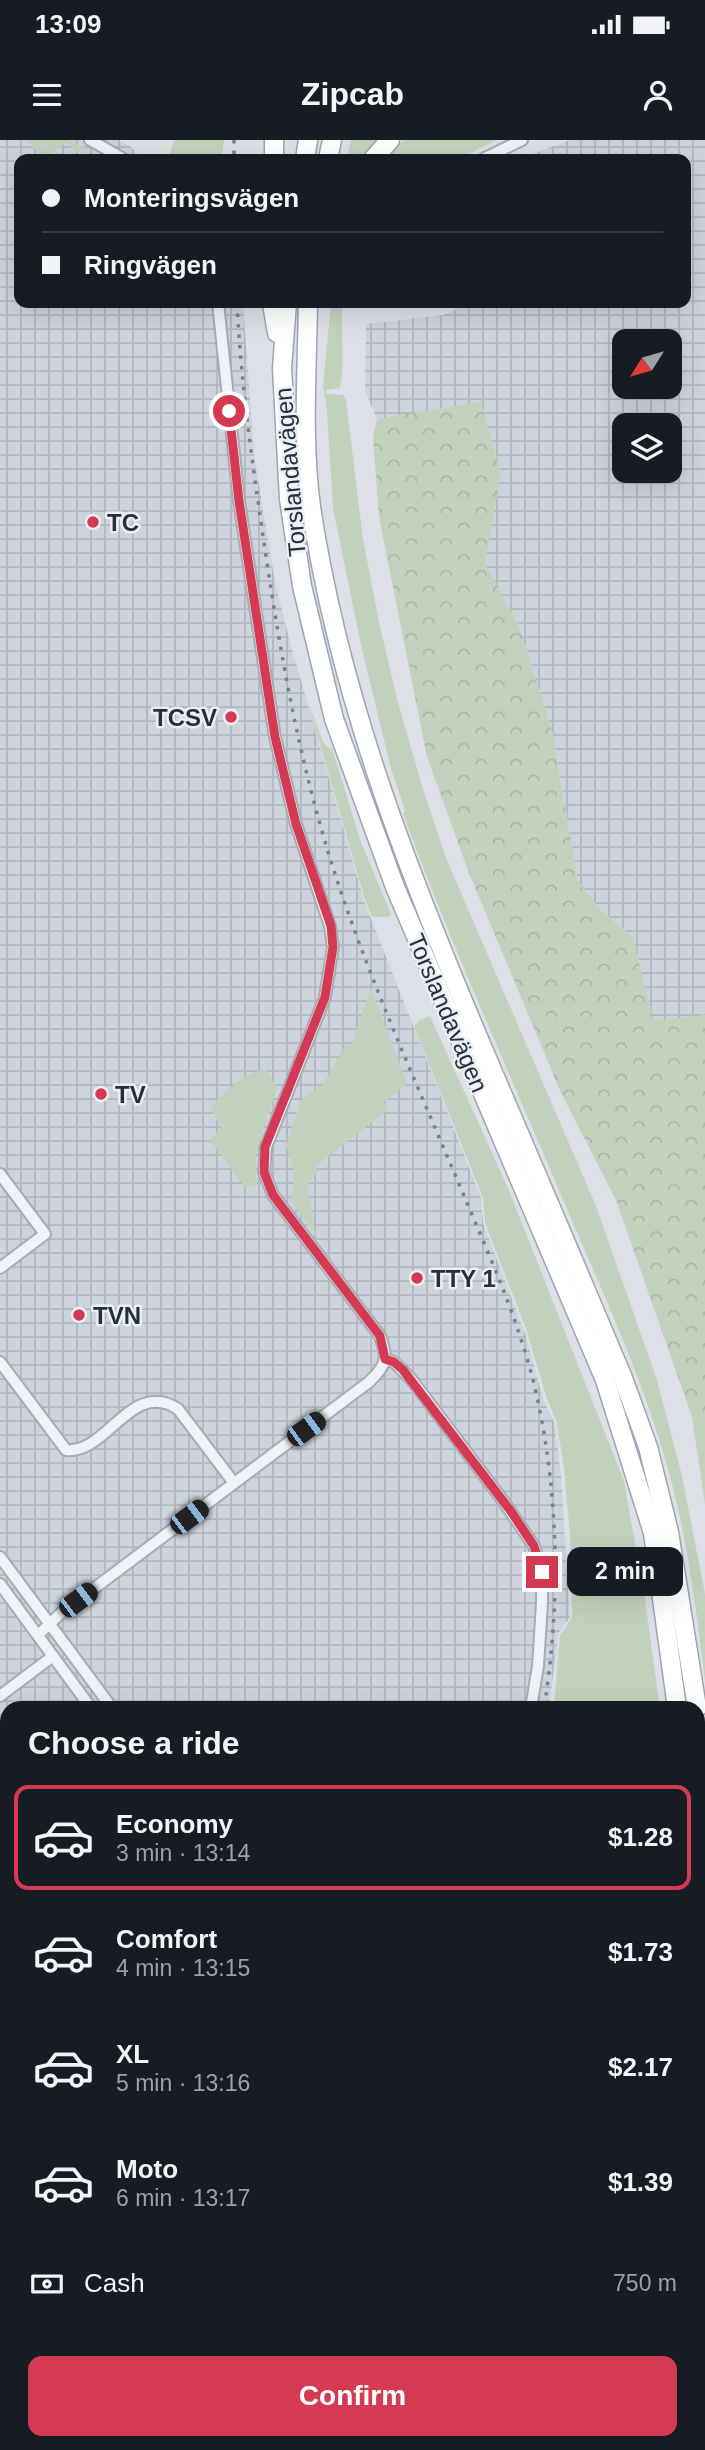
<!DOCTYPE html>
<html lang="en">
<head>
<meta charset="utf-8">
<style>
	:root { --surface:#171b24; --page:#242831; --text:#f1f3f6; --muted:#9ea1a6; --line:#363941; --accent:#d53a53 }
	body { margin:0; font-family:Arial,sans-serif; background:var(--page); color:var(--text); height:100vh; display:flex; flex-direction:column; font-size:26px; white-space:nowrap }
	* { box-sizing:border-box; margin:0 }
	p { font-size:23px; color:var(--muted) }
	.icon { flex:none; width:38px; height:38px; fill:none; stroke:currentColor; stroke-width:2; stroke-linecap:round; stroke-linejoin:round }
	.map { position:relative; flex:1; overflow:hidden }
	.details { position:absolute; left:0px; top:1561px; width:705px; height:749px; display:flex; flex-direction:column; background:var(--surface); border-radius:21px 21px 0 0; box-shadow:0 7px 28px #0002 }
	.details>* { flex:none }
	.hud { position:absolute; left:14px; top:14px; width:677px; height:154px; border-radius:14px; box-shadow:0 7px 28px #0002; display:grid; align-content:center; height:154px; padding:0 28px; background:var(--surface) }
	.needle { width:46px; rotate:233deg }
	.controls { position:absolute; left:612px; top:189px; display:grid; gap:14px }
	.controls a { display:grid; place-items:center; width:70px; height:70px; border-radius:14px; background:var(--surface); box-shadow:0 7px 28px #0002; font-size:35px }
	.end { position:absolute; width:32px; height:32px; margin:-16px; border:9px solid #d53a53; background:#fff; box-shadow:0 0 0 4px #fff }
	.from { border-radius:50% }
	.bubble { position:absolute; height:49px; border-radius:14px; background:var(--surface); box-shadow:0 7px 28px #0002; font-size:23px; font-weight:700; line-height:49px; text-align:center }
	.car { position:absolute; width:21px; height:42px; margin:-21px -10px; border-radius:9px; box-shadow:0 0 5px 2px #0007; background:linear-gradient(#222 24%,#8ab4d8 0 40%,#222 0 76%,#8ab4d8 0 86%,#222 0) }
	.hud b { display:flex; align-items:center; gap:24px; height:66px; font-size:26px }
	.hud b+b { border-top:2px solid var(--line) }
	.hud i { width:18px; height:18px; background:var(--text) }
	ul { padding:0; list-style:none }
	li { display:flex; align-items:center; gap:21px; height:105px; margin:0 14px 10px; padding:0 14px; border:4px solid transparent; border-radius:14px }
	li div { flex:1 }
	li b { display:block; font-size:26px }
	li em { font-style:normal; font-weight:700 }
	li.active { border-color:var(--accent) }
	li>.icon { width:63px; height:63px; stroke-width:1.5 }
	h2 { padding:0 28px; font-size:32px; line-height:84px }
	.pay { display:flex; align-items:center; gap:18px; height:77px; padding:0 28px; font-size:26px }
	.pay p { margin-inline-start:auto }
	.button { display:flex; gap:14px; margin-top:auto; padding:14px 28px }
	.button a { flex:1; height:80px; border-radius:14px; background:var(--accent); color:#fff; font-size:28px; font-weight:700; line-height:80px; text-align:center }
	.status { display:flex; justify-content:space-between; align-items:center; height:49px; padding:0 35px; background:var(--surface); direction:ltr }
	.status svg { height:19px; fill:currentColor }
	header { display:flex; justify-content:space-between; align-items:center; height:91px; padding:0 28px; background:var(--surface); font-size:32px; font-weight:700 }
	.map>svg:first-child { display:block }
</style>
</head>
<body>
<div class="status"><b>13:09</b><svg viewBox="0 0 49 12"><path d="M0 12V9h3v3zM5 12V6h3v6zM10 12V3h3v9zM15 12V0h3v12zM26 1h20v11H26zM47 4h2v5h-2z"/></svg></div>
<header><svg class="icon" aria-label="menu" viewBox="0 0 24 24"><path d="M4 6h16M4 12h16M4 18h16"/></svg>Zipcab<svg class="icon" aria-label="person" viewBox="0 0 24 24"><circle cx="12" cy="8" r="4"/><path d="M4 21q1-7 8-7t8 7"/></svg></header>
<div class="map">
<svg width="705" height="2310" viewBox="0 0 705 2310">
	<defs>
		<pattern id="industrial-grid" width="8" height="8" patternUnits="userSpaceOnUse" patternTransform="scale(1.75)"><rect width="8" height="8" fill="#ced4dd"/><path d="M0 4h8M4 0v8" fill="none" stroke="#b1b6bf"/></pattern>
		<pattern id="forest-crowns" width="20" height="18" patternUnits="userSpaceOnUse" patternTransform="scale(1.75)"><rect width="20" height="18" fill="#c3d2bd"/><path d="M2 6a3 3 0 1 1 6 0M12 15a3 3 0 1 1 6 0" fill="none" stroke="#a7b5a4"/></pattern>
	</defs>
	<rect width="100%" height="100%" fill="#dde1e7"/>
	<g fill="url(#industrial-grid)" fill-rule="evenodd">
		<polygon points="0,0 119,0 131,7 142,19 19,19 19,163 243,163 254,314 275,442 290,502 364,761 481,1058 483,1083 526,1196 543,1259 554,1282 561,1335 570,1477 558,1494 549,1568 7,1568 7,2303 295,2303 285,2310 0,2310"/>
		<path d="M 570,0 L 705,0 L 705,875 L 654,882 L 633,798 L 599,768 L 578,741 L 552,590 L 519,486 L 484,423 L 501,333 L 481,262 L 377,279 L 365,251 L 366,184 L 443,175 L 470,163 L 686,163 L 686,19 L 518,19 ZM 625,201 L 670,201 L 670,247 L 625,247 ZM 625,285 L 670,285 L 670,331 L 625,331 Z"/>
		<polygon points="347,2303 682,2303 686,2310 348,2310"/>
	</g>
	<g fill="#c3d2bd">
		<polygon points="27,0 68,0 86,8 76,13 67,2 43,19"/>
		<polygon points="175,0 224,0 222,19 167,19"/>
		<polygon points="351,0 381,0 363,19 347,19"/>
		<polygon points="404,0 497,0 458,19 383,19"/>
		<path d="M 331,163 L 343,163 C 340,182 346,236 339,248 L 326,250 L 326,254 L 343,255 L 346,260 L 363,399 L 379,482 L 397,559 L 423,649 L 446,718 L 465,762 L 596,1066 L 657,1240 L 682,1336 L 705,1454 L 705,1541 C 696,1467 687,1394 666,1322 C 643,1242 609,1166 576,1090 C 518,952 455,815 403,674 L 405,670 L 391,629 L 361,505 L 333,368 L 327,272 L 323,245 Z"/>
		<polygon points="307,559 323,602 327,607 332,608 361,702 391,774 388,777 372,777 365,760"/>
		<polygon points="371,848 407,944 384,962 388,970 316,1026 317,1032 307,1047 316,1096 290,1060 294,1047 293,1027 286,1006 301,959 323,944 345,906 351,905"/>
		<polygon points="430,876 508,1048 624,1341 645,1460 660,1568 554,1568 560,1496 572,1477 570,1395 564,1329 557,1283 547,1259 525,1186 485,1083 483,1058 414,887 418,881"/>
		<path d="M 266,930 L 277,948 L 255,1017 L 257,1044 L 245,1048 L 210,1000 L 221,987 L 210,967 C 226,952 243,931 266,930 Z"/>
		<polygon points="705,1275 705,1364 692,1277"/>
		<polygon points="700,1934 705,1955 705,2103 698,2100"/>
		<polygon points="698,2115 705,2118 705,2245 698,2242"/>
		<polygon points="698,2270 705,2270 705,2310 686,2310 682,2303 698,2303"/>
	</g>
	<polygon fill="url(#forest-crowns)" points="481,262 501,333 485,423 519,486 552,590 578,741 599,768 633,798 654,881 705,875 705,1275 692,1277 616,1060 561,953 469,733 427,617 379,377 373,297 377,279"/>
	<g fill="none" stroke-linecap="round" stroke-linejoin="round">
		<defs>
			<g id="minor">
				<polyline points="90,0 124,19"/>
				<polyline points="483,19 522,0"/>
				<polyline points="0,1034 45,1094 0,1128"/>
				<polyline points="385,1219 394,1222 411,1239 504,1362 534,1406 542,1432 542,1463 538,1526 531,1568"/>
				<path d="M 0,1222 L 66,1310 C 106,1315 132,1238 178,1269 L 234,1343"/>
				<polyline points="0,1417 112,1568"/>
				<polyline points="0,1444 91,1568"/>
				<path d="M 38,1495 L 60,1474 L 369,1242 C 387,1225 388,1218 380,1196 L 273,1055 L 264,1032 L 266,1007 L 325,857 L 333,807 L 330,786 L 296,684 L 275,597 L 239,361 L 218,163"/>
				<polyline points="0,1556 53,1516"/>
				<polyline points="0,1738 7,1733"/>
				<polyline points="698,2257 705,2258"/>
				<polyline points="0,2279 7,2282"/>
				<polyline points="551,2303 552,2310"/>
				<polyline points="37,2310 45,2303"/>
			</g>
			<g id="primary">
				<polyline points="274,19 274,0"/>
				<polyline points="305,19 308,0"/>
				<polyline points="328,19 332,0"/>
				<polyline points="373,19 390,0"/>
				<polyline points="272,163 277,193"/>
				<polyline points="287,163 282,228 289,359 302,446 334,579 395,747 605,1240 653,1393 677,1568"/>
				<path d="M 308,163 C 307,231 302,300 311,367 C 340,560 411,740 487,918 C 533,1025 578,1131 623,1238 L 648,1307 L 669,1392 L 697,1568"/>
				<polyline points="698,1588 705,1664"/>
				<polyline points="698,1800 705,1874"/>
				<polyline points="698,2109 705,2112"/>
			</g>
		</defs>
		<use href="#minor" stroke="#a6acb5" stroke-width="14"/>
		<use href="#primary" stroke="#9ba5b4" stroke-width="21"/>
		<use href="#minor" stroke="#eff2f6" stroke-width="10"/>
		<use href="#primary" stroke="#fff" stroke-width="18"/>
		<g stroke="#758092" stroke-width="3.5" stroke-dasharray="3.5 7" stroke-linecap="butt">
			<polyline points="234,0 234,19"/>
			<path d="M 237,163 C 241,246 253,327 265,410 C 283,529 302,637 341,752 C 376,855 422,956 464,1056 C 491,1119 519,1182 535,1248 C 559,1352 561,1463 544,1568"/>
			<polyline points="52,2310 59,2303"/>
		</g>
	</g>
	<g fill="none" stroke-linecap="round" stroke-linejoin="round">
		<polyline stroke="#d53a53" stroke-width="9" points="229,271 239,361 275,597 296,684 331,786 333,807 325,857 265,1007 264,1032 273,1055 380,1196 385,1219 394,1222 403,1230 510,1370 534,1406 542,1432"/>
	</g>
	<g fill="#d53a53" stroke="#ecf0f5" stroke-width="2.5">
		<circle cx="93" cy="382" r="7"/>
		<circle cx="231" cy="577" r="7"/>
		<circle cx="101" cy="954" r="7"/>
		<circle cx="417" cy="1138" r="7"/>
		<circle cx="79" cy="1175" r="7"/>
	</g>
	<g text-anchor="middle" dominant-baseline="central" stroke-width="5" stroke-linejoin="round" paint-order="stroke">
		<g font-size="24" fill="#252f3f" stroke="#ecf0f5">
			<text transform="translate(290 332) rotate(-95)">Torslandavägen</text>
			<text transform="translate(448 873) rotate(67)">Torslandavägen</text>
		</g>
		<g font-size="24" font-weight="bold" fill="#252f3f" stroke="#ecf0f5" text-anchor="start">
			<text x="107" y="382">TC</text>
			<text x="217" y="577" text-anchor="end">TCSV</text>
			<text x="115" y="954">TV</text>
			<text x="431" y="1138">TTY 1</text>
			<text x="93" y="1175">TVN</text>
		</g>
	</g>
</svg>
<div class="controls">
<a><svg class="needle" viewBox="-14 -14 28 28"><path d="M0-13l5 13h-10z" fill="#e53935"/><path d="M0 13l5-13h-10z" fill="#9ea1a6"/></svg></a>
<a><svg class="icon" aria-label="layers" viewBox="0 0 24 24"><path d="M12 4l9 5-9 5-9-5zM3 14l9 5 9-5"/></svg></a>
</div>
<i class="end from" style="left:229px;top:271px"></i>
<i class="end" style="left:542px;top:1432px"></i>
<div class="bubble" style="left:567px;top:1407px;width:116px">2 min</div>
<i class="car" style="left:306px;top:1289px;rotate:54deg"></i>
<i class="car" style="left:189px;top:1377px;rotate:53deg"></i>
<i class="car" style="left:78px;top:1460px;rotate:53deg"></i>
<div class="hud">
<b><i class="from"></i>Monteringsvägen</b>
<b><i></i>Ringvägen</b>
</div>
<section class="details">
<h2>Choose a ride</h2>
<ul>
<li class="active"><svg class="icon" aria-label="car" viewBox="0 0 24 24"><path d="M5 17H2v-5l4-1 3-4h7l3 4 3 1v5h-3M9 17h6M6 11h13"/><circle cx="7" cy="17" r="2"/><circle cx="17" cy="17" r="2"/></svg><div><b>Economy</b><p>3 min · 13:14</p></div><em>$1.28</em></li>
<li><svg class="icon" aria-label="car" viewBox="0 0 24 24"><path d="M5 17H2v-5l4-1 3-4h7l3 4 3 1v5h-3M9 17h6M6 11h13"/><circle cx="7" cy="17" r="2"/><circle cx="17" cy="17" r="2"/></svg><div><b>Comfort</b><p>4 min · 13:15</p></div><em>$1.73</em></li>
<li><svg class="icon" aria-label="car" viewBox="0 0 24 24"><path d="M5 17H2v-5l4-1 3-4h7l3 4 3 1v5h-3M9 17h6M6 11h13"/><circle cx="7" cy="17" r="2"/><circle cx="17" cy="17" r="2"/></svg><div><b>XL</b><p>5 min · 13:16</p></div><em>$2.17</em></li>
<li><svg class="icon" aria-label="car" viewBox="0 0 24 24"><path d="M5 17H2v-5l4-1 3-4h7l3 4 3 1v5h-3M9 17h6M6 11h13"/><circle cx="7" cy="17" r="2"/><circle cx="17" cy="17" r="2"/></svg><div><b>Moto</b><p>6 min · 13:17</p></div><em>$1.39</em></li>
</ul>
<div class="pay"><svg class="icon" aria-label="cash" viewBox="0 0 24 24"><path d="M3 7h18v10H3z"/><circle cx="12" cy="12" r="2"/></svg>Cash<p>750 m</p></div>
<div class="button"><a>Confirm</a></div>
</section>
</div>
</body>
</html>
